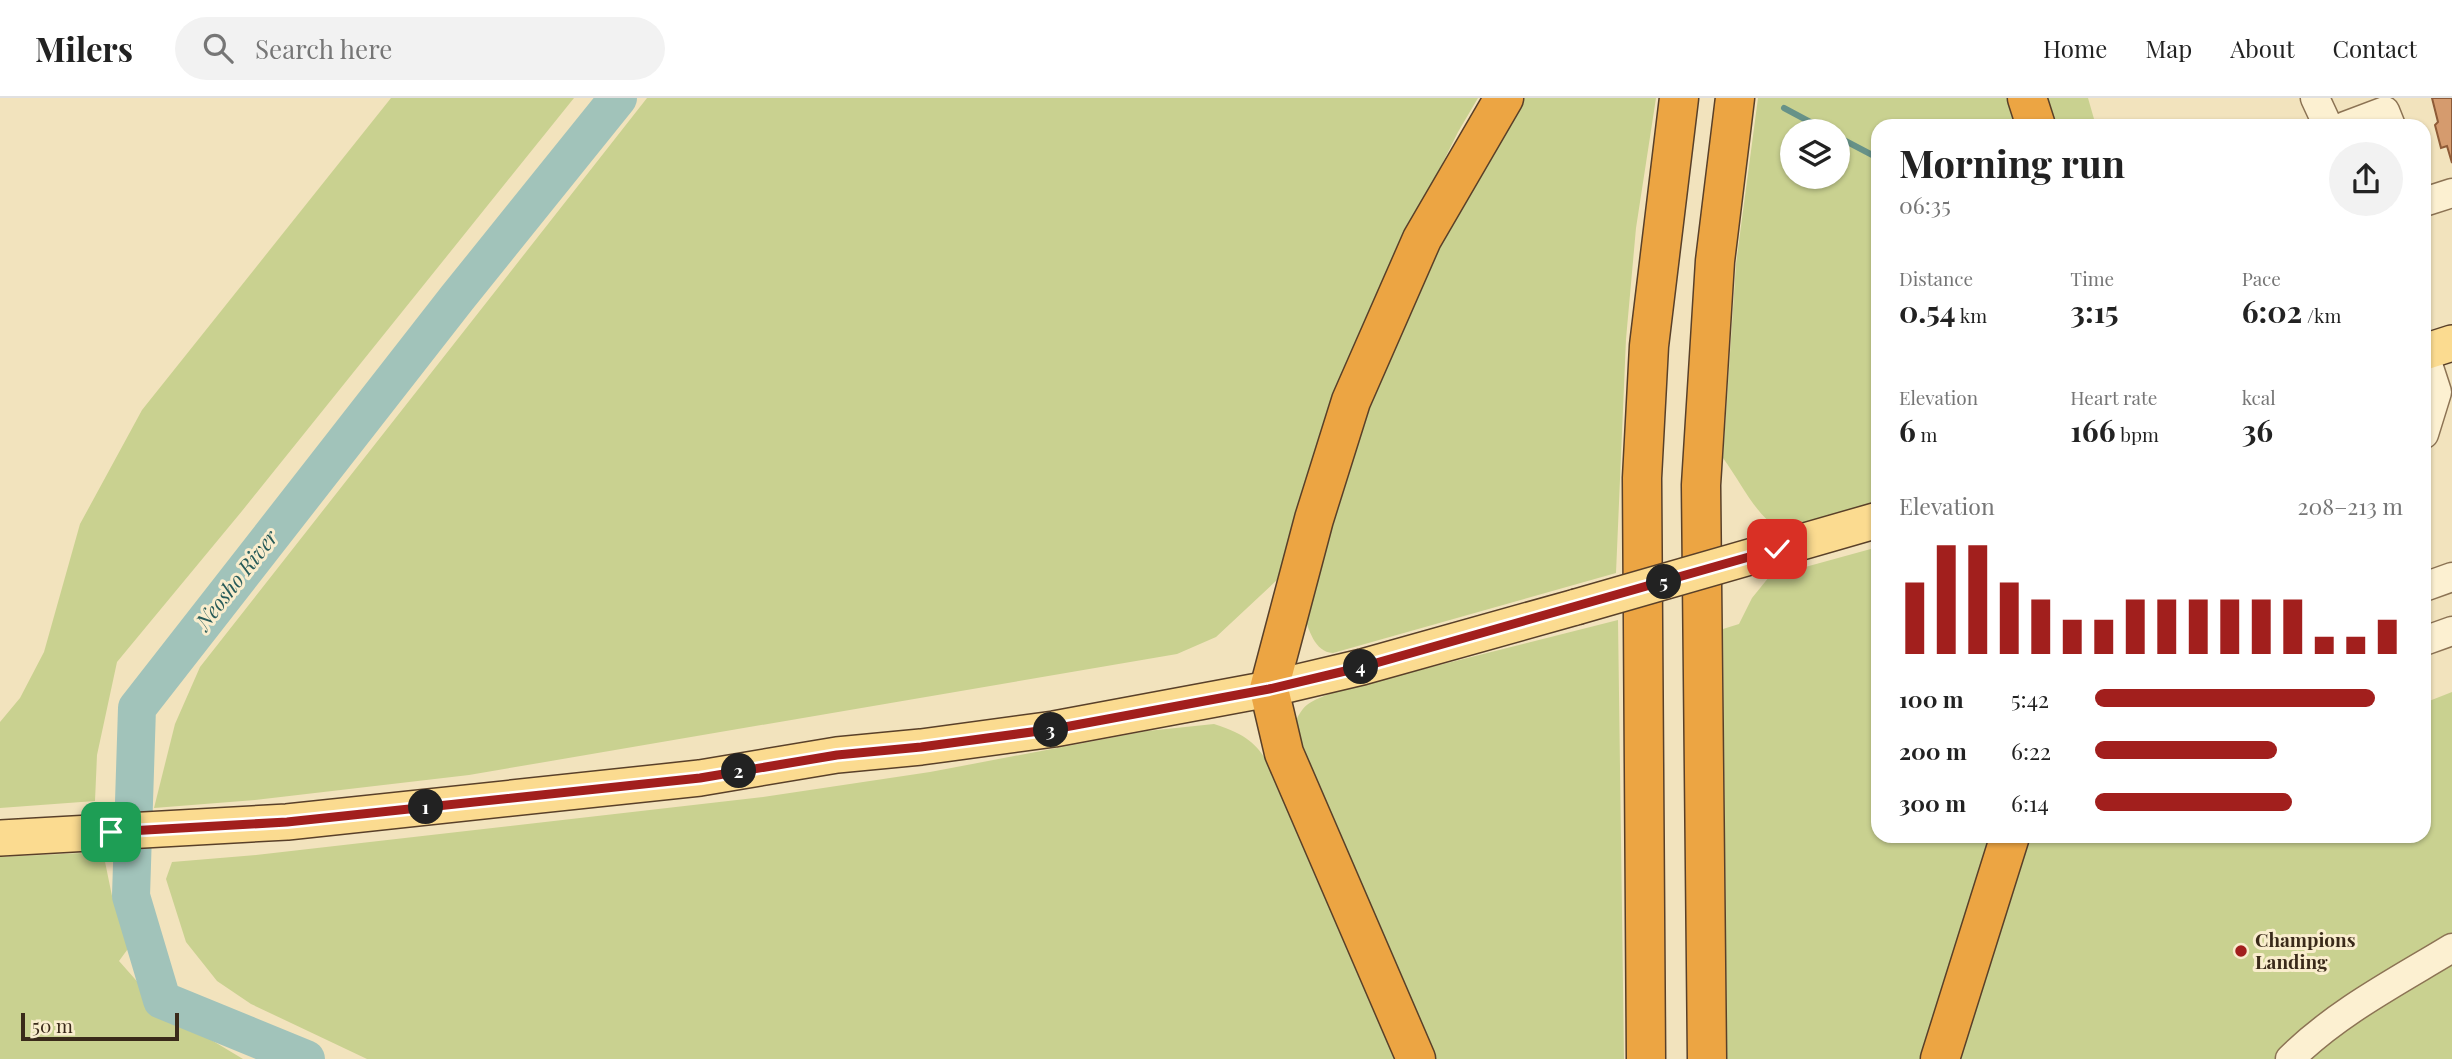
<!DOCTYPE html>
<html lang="en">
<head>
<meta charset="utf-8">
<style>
	body { margin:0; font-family:"Playfair Display",serif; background:#f2f2f2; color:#222; height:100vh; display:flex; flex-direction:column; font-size:26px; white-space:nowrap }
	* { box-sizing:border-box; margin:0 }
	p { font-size:23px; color:#767676 }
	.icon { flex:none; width:38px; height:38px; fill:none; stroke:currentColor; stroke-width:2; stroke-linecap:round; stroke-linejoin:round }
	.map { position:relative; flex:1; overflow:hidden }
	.drawer { position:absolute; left:1871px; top:21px; width:560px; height:724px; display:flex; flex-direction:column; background:#fff; border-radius:21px; box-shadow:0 2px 5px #0004 }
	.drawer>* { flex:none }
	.tools { position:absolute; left:1780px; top:21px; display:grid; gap:14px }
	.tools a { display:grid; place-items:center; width:70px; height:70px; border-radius:50%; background:#fff; box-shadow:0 2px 5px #0004; font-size:35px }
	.scale { position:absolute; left:21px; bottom:18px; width:158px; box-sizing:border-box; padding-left:7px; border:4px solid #3a2a1a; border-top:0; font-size:19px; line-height:24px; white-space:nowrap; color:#3a2a1a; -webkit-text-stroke:5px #f9edcd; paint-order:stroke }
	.pin { position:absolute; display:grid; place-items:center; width:60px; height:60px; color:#fff; margin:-30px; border-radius:14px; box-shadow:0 4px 10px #0006 }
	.km { position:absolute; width:35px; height:35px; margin:-18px; border-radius:50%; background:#222; color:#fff; font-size:19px; line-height:35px; text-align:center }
	.round { display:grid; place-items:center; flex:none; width:74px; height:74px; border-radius:37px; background:#f2f2f2 }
	.headline { display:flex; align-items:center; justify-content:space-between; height:119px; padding:0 28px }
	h1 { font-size:38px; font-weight:700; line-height:52px }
	.metrics { display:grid; grid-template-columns:repeat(3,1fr); gap:10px; height:119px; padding:7px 28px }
	.metrics div { display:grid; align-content:center }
	.metrics b { font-size:30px; font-weight:700 }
	.metrics small { font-size:19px; font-weight:400 }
	.metrics p { font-size:19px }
	.chart { height:196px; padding:14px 28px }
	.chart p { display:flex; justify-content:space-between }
	.chart svg { width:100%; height:126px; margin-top:7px; stroke:#a21f1d; stroke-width:6 }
	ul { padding:0 28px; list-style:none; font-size:23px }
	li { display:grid; grid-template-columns:112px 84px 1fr; align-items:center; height:52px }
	li i { height:18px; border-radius:9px; background:#a21f1d }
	header { display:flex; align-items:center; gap:42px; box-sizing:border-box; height:98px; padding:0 35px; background:#fff; border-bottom:2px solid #e0e0e0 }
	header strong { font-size:33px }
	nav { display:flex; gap:38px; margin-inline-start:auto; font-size:24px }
	.search { width:490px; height:63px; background:#f2f2f2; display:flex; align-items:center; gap:18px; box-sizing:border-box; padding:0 24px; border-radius:38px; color:#767676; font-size:26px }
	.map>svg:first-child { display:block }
	.green { fill:#c9d190; fill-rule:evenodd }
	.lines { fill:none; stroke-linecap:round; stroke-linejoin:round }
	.stream { stroke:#679288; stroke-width:6 }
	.river { stroke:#a1c3ba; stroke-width:38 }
	.building { fill:#d59b6e; stroke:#8e5b37; stroke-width:2 }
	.minor-casing { stroke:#8c7354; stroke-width:31 }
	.major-casing { stroke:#594029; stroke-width:38 }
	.highway-casing { stroke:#594029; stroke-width:41 }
	.minor { stroke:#fcf0d1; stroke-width:28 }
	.major { stroke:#fbdb90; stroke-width:35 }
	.highway { stroke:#eca543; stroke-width:38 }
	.major-bridge-casing { stroke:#594029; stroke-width:38; stroke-linecap:butt }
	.major-bridge { stroke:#fbdb90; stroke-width:35 }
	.route-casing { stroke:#fff; stroke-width:14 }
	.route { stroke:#a21f1d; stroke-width:9 }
	.poi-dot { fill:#a21f1d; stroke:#f9edcd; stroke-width:2.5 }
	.labels { text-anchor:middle; stroke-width:6; stroke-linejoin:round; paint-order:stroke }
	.poi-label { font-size:19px; font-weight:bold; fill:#3a2a1a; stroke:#f9edcd; text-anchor:start }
	.water-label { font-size:21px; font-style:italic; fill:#285b59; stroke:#f9edcd }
</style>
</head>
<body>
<header>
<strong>Milers</strong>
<div class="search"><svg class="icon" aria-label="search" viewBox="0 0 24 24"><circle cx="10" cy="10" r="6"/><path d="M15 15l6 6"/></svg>Search here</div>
<nav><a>Home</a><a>Map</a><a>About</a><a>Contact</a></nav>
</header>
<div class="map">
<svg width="2452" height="961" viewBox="0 0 2452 961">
	<rect width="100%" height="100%" fill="#f2e3bd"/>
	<g class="green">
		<polygon points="391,0 574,0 242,413 117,564 97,657 95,703 0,710 0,624 20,600 44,554 80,426 142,312"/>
		<polygon points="647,0 1478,0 1458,34 1365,221 1322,329 1277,482 1216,539 1177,556 469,677 255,702 154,710 175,626 200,569"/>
		<path d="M 1513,0 L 1656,0 L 1636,130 L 1626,241 L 1616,475 L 1333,555 C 1314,554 1309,531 1303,515 L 1360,308 Z"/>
		<path d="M 1758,0 L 2017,0 L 2026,28 L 1878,28 L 1878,404 L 1779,432 C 1753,413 1742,386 1723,360 L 1736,166 ZM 1792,33 L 1838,33 L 1838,79 L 1792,79 Z"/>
		<polygon points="2041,0 2088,0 2096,28 2050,28"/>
		<polygon points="1878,449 1878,738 2004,739 1933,961 1727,961 1723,531 1739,526 1752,500 1769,479"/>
		<path d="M 1618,522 L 1624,961 L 1424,961 L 1293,630 C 1303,603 1311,604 1336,593 Z"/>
		<polygon points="2452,594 2452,961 1959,961 2029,739 2065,739 2063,745 2080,738 2424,738 2424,605"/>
		<path d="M 1214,626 C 1256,640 1258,649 1280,684 L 1397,961 L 367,961 L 251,906 L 217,883 L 186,844 L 166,781 L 172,764 L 256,757 L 763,699 L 930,674 L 1147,633 Z"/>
		<polygon points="103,754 112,798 130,848 119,863 150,898 198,934 243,961 0,961 0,759"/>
	</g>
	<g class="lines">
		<g class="stream">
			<polyline points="1784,10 1827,33"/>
			<polyline points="1838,39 1878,60"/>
		</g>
		<polyline class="river" points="306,961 162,902 131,798 137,610 457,200 618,0"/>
	</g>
	<polygon class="building" points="2432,0 2452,0 2452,65 2447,48 2441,50 2435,27 2438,24"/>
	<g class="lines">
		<g class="minor-casing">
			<g id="minor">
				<polyline points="2315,0 2328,28"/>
				<polyline points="2345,28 2385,13 2391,28"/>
				<polyline points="2424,104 2452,95"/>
				<polyline points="2424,254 2437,294 2424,336"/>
				<polyline points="2424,489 2452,479"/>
				<polyline points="2424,543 2452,533"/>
				<path d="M 2290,961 C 2336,915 2396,884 2452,850"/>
			</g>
		</g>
		<g class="major-casing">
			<g id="major">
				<polyline points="2424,254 2452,245"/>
				<polyline points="0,740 287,724 700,680 837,657 921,649 1054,631 1269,591 1362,569 1576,509"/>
			</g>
		</g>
		<g class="highway-casing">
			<g id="highway">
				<polyline points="2027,0 2036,28"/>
				<polyline points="1416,961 1284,655 1269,591 1314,421 1351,303 1422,141 1504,0"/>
				<polyline points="1646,961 1642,380 1649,248 1679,0"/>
				<polyline points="1707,961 1701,387 1715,163 1735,0"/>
				<polyline points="1940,961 2010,738"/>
			</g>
		</g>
		<use href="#minor" class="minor"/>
		<use href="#major" class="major"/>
		<use href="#highway" class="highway"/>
		<g class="major-bridge-casing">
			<polyline id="major-bridge" points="1576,509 1878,422"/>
		</g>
		<use href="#major-bridge" class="major-bridge"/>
	</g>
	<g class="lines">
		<g class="route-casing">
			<polyline id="route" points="111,734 287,724 700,680 837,657 921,649 1054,631 1269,591 1362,569 1777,451"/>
		</g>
		<use href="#route" class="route"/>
	</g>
	<circle class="poi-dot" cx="2241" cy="853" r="7"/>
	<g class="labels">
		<g class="poi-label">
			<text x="2255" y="849">Champions<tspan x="2255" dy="22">Landing</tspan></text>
		</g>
		<g class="water-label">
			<text transform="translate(237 482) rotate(-52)" y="7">Neosho River</text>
		</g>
	</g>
</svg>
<div class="tools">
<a><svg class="icon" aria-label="layers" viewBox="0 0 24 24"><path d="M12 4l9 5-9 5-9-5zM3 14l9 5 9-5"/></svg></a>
</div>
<div class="scale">50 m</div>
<div class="pin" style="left:111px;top:734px;background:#1e9e55"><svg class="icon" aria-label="arrive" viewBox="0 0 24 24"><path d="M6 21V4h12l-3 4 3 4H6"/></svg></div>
<div class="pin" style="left:1777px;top:451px;background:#d93025"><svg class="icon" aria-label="check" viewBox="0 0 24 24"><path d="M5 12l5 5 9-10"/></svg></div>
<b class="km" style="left:426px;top:709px">1</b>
<b class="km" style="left:739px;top:673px">2</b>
<b class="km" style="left:1051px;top:632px">3</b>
<b class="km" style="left:1361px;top:569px">4</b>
<b class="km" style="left:1664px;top:484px">5</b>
<section class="drawer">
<div class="headline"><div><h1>Morning run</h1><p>06:35</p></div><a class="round"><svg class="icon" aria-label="share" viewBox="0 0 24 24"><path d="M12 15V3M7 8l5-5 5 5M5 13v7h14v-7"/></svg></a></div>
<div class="metrics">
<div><p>Distance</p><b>0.54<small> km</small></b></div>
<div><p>Time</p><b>3:15</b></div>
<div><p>Pace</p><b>6:02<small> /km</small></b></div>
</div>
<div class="metrics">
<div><p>Elevation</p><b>6<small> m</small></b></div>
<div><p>Heart rate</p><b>166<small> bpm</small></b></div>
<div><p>kcal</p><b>36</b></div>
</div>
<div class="chart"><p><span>Elevation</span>208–213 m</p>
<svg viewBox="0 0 160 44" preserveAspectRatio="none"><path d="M5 44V19M15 44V6M25 44V6M35 44V19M45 44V25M55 44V32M65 44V32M75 44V25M85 44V25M95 44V25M105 44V25M115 44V25M125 44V25M135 44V38M145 44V38M155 44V32"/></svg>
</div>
<ul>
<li><b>100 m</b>5:42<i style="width:91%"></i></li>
<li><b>200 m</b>6:22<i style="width:59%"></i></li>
<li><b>300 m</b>6:14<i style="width:64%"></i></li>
</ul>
</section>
</div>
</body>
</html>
